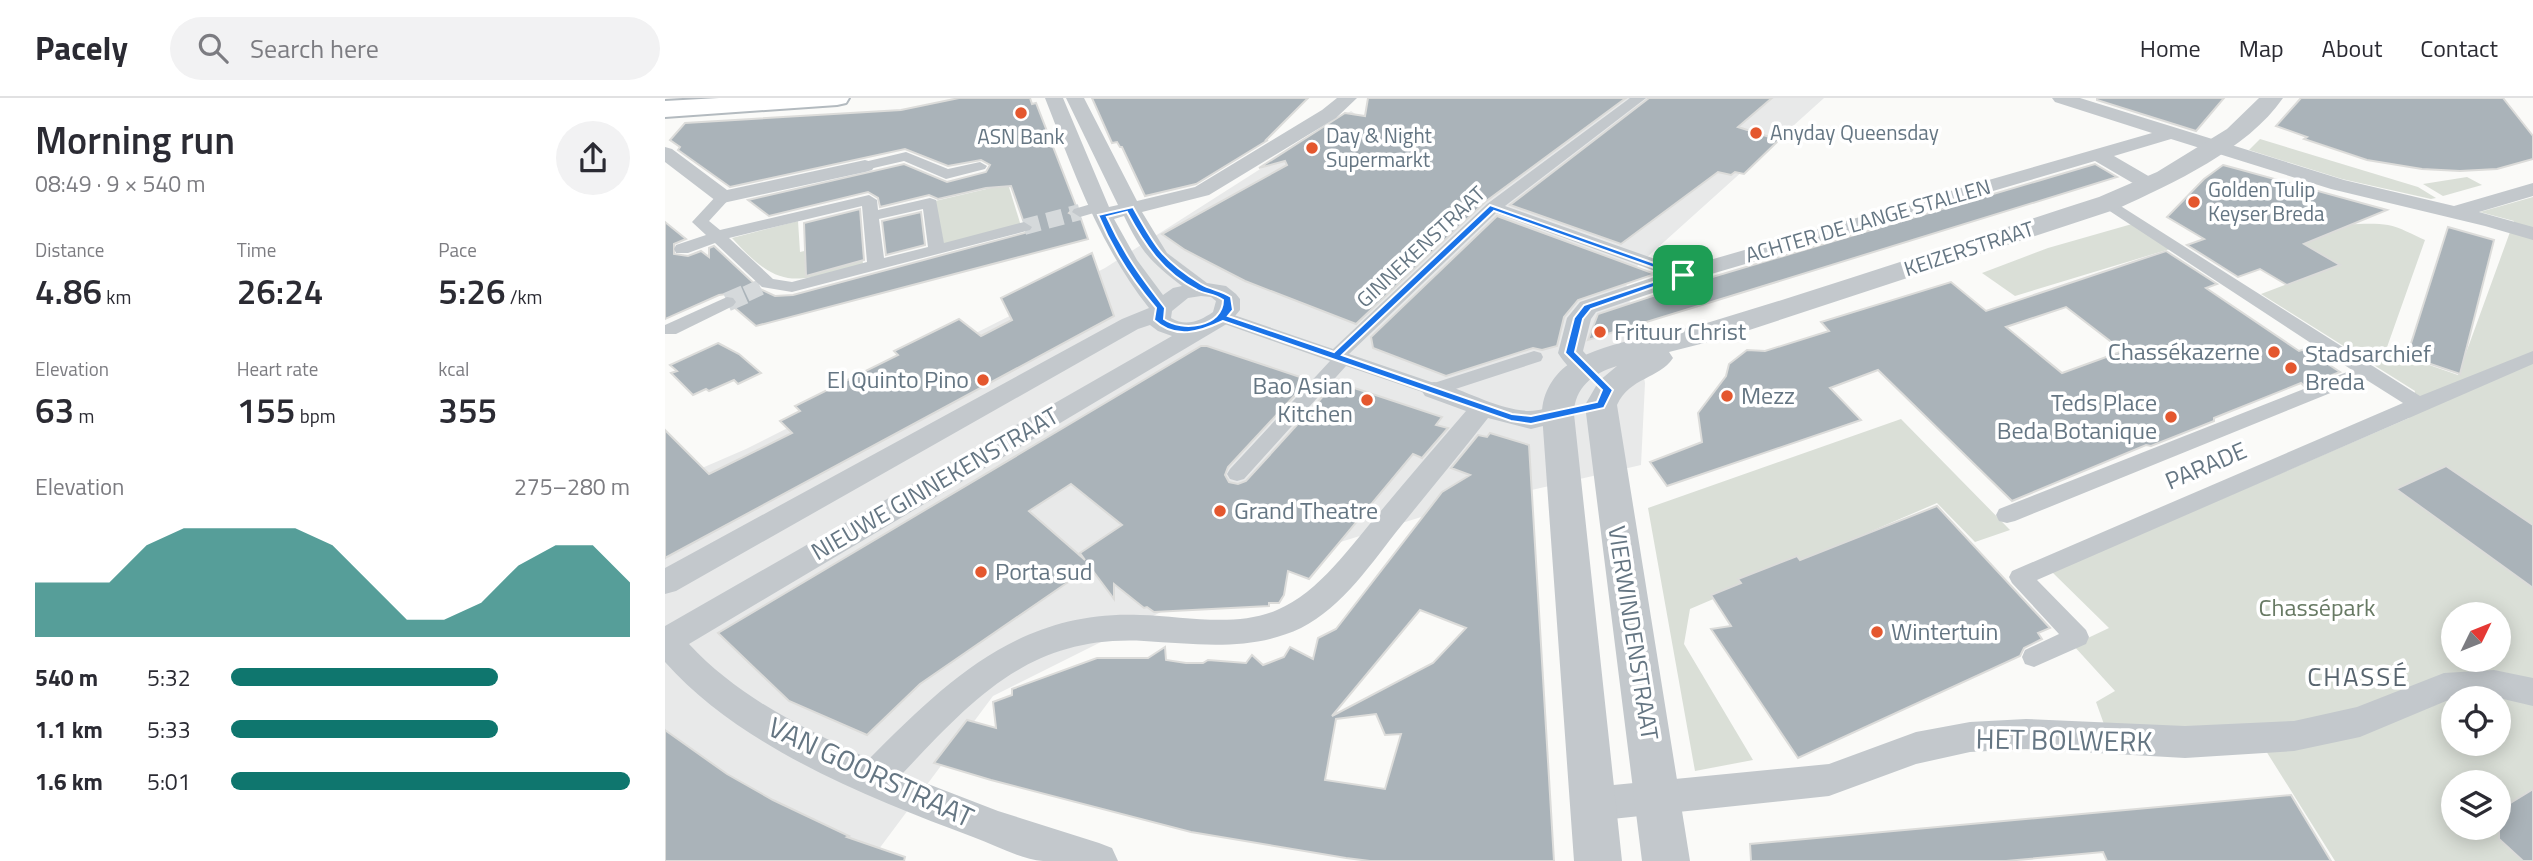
<!DOCTYPE html>
<html lang="en">
<head>
<meta charset="utf-8">
<style>
	body { margin:0; font-family:"Titillium Web",sans-serif; background:#f2f2f3; color:#2b2b33; height:100vh; display:flex; flex-direction:column; font-size:26px; white-space:nowrap }
	* { box-sizing:border-box; margin:0 }
	p { font-size:23px; color:#7c7c81 }
	.icon { flex:none; width:38px; height:38px; fill:none; stroke:currentColor; stroke-width:2; stroke-linecap:round; stroke-linejoin:round }
	.map { position:relative; flex:1; overflow:hidden }
	.drawer { display:flex; flex-direction:column; background:#fff; width:665px }
	.drawer>* { flex:none }
	.needle { width:46px; rotate:47deg }
	.tools { position:absolute; left:1776px; top:504px; display:grid; gap:14px }
	.tools a { display:grid; place-items:center; width:70px; height:70px; border-radius:50%; background:#fff; box-shadow:0 4px 18px #0003; font-size:35px }
	.pin { position:absolute; display:grid; place-items:center; width:60px; height:60px; color:#fff; margin:-30px; border-radius:14px; box-shadow:0 4px 10px #0006 }
	.round { display:grid; place-items:center; flex:none; width:74px; height:74px; border-radius:37px; background:#f2f2f3 }
	.head { display:flex; align-items:center; justify-content:space-between; height:119px; padding:0 35px }
	h1 { font-size:38px; font-weight:600; line-height:52px }
	.metrics { display:grid; grid-template-columns:repeat(3,1fr); gap:10px; height:119px; padding:7px 35px }
	.metrics div { display:grid; align-content:center }
	.metrics b { font-size:35px; font-weight:600 }
	.metrics small { font-size:19px; font-weight:400 }
	.metrics p { font-size:19px }
	.chart { height:196px; padding:14px 35px }
	.chart p { display:flex; justify-content:space-between }
	.chart svg { width:100%; height:126px; margin-top:7px; fill:#0f766e; opacity:.7 }
	ul { padding:0 35px; list-style:none; font-size:23px }
	li { display:grid; grid-template-columns:112px 84px 1fr; align-items:center; height:52px }
	li i { height:18px; border-radius:9px; background:#0f766e }
	header { display:flex; align-items:center; gap:42px; box-sizing:border-box; height:98px; padding:0 35px; background:#fff; border-bottom:2px solid #e1e1e2 }
	header strong { font-size:33px }
	nav { display:flex; gap:38px; margin-inline-start:auto; font-size:24px }
	.search { width:490px; height:63px; background:#f2f2f3; display:flex; align-items:center; gap:18px; box-sizing:border-box; padding:0 24px; border-radius:38px; color:#7c7c81; font-size:26px }
	main { display:flex; flex:1; min-height:0 }
	.map>svg:first-child { display:block }
	.built { fill:#e8e9e9 }
	.green { fill:#dadfd7; fill-rule:evenodd }
	.building { fill:#aab3b9; stroke:#dcdcda; stroke-width:2; fill-rule:evenodd }
	.lines { fill:none; stroke-linecap:round; stroke-linejoin:round }
	.pedestrian-tunnel-far1 { stroke:#d5d9db; stroke-width:16; stroke-dasharray:16 8; stroke-linecap:butt }
	.pedestrian-tunnel { stroke:#d5d9db; stroke-width:19; stroke-dasharray:19 10; stroke-linecap:butt }
	.secondary-casing { stroke:#b3babf; stroke-width:4 }
	.pedestrian { fill:#c3c8cc; fill-rule:evenodd }
	.minor { fill:#c3c8cc; fill-rule:evenodd }
	.tertiary { fill:#c3c8cc; fill-rule:evenodd }
	.secondary { fill:#fff; fill-rule:evenodd }
	.route { fill:#1a73e8; stroke:#fff; stroke-width:2; fill-rule:evenodd }
	.poi-dot { fill:#e4572e; stroke:#fff; stroke-width:2.5 }
	.labels { text-anchor:middle; stroke-width:7; stroke-linejoin:round; paint-order:stroke }
	.far-poi-label { font-size:21px; fill:#657683; stroke:#fff; text-anchor:start }
	.far-street-label { font-size:21px; fill:#657683; stroke:#fff }
	.poi-label { font-size:24px; fill:#657683; stroke:#fff; text-anchor:start }
	.street-label { font-size:24px; fill:#657683; stroke:#fff }
	.park-label { font-size:24px; fill:#687a64; stroke:#fff }
	.neighbourhood-label { font-size:26px; letter-spacing:2px; fill:#57646e; stroke:#fff }
	.near-street-label { font-size:28px; fill:#657683; stroke:#fff }
</style>
</head>
<body>
<header>
<strong>Pacely</strong>
<div class="search"><svg class="icon" aria-label="search" viewBox="0 0 24 24"><circle cx="10" cy="10" r="6"/><path d="M15 15l6 6"/></svg>Search here</div>
<nav><a>Home</a><a>Map</a><a>About</a><a>Contact</a></nav>
</header>
<main>
<section class="drawer">
<div class="head"><div><h1>Morning run</h1><p>08:49 · 9 × 540 m</p></div><a class="round"><svg class="icon" aria-label="share" viewBox="0 0 24 24"><path d="M12 15V3M7 8l5-5 5 5M5 13v7h14v-7"/></svg></a></div>
<div class="metrics">
<div><p>Distance</p><b>4.86<small> km</small></b></div>
<div><p>Time</p><b>26:24</b></div>
<div><p>Pace</p><b>5:26<small> /km</small></b></div>
</div>
<div class="metrics">
<div><p>Elevation</p><b>63<small> m</small></b></div>
<div><p>Heart rate</p><b>155<small> bpm</small></b></div>
<div><p>kcal</p><b>355</b></div>
</div>
<div class="chart"><p><span>Elevation</span>275–280 m</p>
<svg viewBox="0 0 160 44" preserveAspectRatio="none"><path d="M0 44V25L10 25L20 25L30 12L40 6L50 6L60 6L70 6L80 12L90 25L100 38L110 38L120 32L130 19L140 12L150 12L160 25V44z"/></svg>
</div>
<ul>
<li><b>540 m</b>5:32<i style="width:67%"></i></li>
<li><b>1.1 km</b>5:33<i style="width:67%"></i></li>
<li><b>1.6 km</b>5:01<i style="width:100%"></i></li>
</ul>
</section>
<div class="map">
<svg width="1868" height="763" viewBox="0 0 1868 763">
	<rect width="100%" height="100%" fill="#fafaf8"/>
	<polygon class="built" points="896,0 1159,0 960,179 980,285 976,367 779,412 572,476 328,598 205,763 0,763 0,386 81,351 440,170 686,13 774,74"/>
	<g class="green">
		<polygon points="1595,41 1753,89 1771,100 1766,101 1677,81 1584,52"/>
		<polygon points="1802,79 1817,87 1778,98 1758,86"/>
		<polygon points="343,86 356,128 279,147 270,103"/>
		<path d="M 1868,99 L 1868,763 L 1670,763 L 1586,629 L 1440,629 L 1431,604 L 1450,593 L 1408,547 L 1444,530 L 1387,474 L 1744,320 L 1750,293 L 1596,196 L 1667,169 L 1648,151 L 1628,139 C 1646,128 1702,123 1723,127 C 1735,129 1748,137 1760,142 L 1721,252 L 1793,277 L 1849,123 L 1815,114 ZM 1788,516 L 1834,516 L 1834,562 L 1788,562 ZM 1788,600 L 1834,600 L 1834,646 L 1788,646 ZM 1788,684 L 1834,684 L 1834,730 L 1788,730 Z"/>
		<path d="M 133,123 L 135,154 L 195,140 L 198,166 C 132,183 117,196 67,140 Z"/>
		<polygon points="1467,126 1505,151 1350,198 1317,175 1383,150"/>
		<polygon points="1236,321 1345,432 1310,444 1272,405 1025,511 1019,546 1088,662 1030,673 983,410"/>
	</g>
	<g class="building">
		<polygon points="294,0 365,0 367,6 371,5 411,108 404,115 416,121 423,141 91,228 70,210 74,204 70,198 62,196 54,197 0,221 0,124 21,141 9,146 9,156 23,158 36,153 44,159 44,150 49,148 95,191 110,198 128,197 367,133 370,128 358,122 346,88 321,90 273,101 264,97 215,109 213,100 203,94 104,118 83,102 239,66 282,84 321,74 325,67 316,62 283,68 240,51 65,89 13,52 15,49 5,42 20,25 236,12"/>
		<polygon points="427,0 643,0 600,43 603,42 531,86 480,98 457,49 455,49 452,44 447,45"/>
		<polygon points="703,0 961,0 820,104 691,226 580,183 520,152 497,136 622,67 620,63 594,70 680,15 700,18"/>
		<polygon points="984,0 1107,0 1073,29 1114,42 1079,76 1070,74 1066,77 1053,74 956,146 845,107"/>
		<polygon points="1432,0 1559,0 1531,33 1432,2"/>
		<polygon points="1636,0 1838,0 1868,38 1868,61 1832,71 1795,73 1757,71 1702,62 1639,41 1642,39 1611,28"/>
		<polygon points="1430,66 1452,79 923,242 933,216 1027,185"/>
		<polygon points="1558,67 1573,71 1722,112 1639,146 1675,167 1622,187 1595,171 1573,179 1522,147 1539,141 1502,119 1539,81"/>
		<polygon points="195,111 199,162 141,178 139,125"/>
		<polygon points="256,114 260,147 221,157 217,123"/>
		<polygon points="832,118 990,176 913,202 899,219 892,248 877,252 868,250 781,278 708,250 706,239"/>
		<polygon points="1783,129 1829,142 1795,276 1742,258"/>
		<path d="M 1501,153 L 1552,186 L 1541,190 L 1634,253 L 1640,251 L 1675,274 L 1639,288 L 1636,285 L 1549,320 L 1549,323 L 1486,348 L 1481,347 L 1347,403 L 1213,272 L 1165,290 L 1196,322 L 1002,388 L 985,364 L 1037,344 L 1033,315 L 1061,278 L 1064,266 L 1082,252 L 1100,253 L 1164,233 L 1156,224 L 1286,184 L 1321,213 ZM 1401,209 L 1458,253 L 1397,275 L 1341,229 Z"/>
		<polygon points="427,155 449,218 0,460 0,332 44,376 127,335 115,323 135,313 130,308 233,257 229,253 294,221 316,238 347,222 336,200"/>
		<polygon points="53,245 74,256 96,275 73,286 69,282 44,293 41,291 28,297 6,275 12,273 5,267"/>
		<path d="M 536,248 L 542,248 L 644,282 L 563,369 L 560,377 L 564,384 L 573,386 L 581,383 L 671,284 L 777,319 L 771,327 L 783,330 L 757,360 L 748,356 L 644,481 L 623,473 L 619,497 L 614,505 L 604,505 L 604,508 L 489,514 L 482,509 L 479,510 L 449,486 L 449,501 L 425,469 L 255,586 L 202,637 L 124,603 L 53,535 ZM 406,386 L 457,427 L 415,455 L 420,462 L 364,413 Z"/>
		<path d="M 825,335 L 864,347 L 889,763 L 705,763 L 681,760 L 526,734 L 326,682 L 269,665 L 302,622 L 331,630 L 328,604 L 347,597 L 347,591 L 432,560 L 483,560 L 500,549 L 501,562 L 521,565 L 538,565 L 543,562 L 581,565 L 587,557 L 598,567 L 619,559 L 625,549 L 648,561 L 653,540 L 671,531 L 777,394 L 805,377 L 786,370 L 813,337 L 822,339 ZM 755,512 L 801,530 L 768,565 L 667,618 ZM 711,616 L 720,637 L 736,636 L 720,691 L 660,682 L 671,621 Z"/>
		<polygon points="1781,368 1868,427 1868,490 1731,391"/>
		<polygon points="1272,408 1385,530 1373,535 1377,541 1359,550 1355,558 1133,660 1046,531 1066,528 1046,497 1076,485 1073,481 1132,458 1135,462"/>
		<polygon points="0,632 62,676 108,702 184,738 182,739 240,759 239,763 0,763"/>
		<polygon points="1868,691 1868,763 1858,763 1834,741 1834,712"/>
		<polygon points="1626,697 1666,763 1442,763 1438,754 1341,763 1086,763 1085,746"/>
	</g>
	<g class="lines">
		<g class="pedestrian-tunnel-far1">
			<polyline points="359,129 415,114"/>
			<polyline points="81,196 98,188"/>
		</g>
		<polyline class="pedestrian-tunnel" points="62,204 85,194"/>
		<g class="secondary-casing">
			<polygon id="secondary" points="54,0 184,0 181,5 172,7 0,19 0,3"/>
		</g>
		<g class="pedestrian">
			<polygon points="965,0 981,0 840,108 1024,173 1027,177 1024,181 1012,181 831,115 684,256 769,285 869,253 876,255 878,259 876,263 769,298 681,268 579,381 572,383 565,381 562,376 565,371 665,263 551,223 548,219 551,215 563,215 668,251 822,106"/>
			<polygon points="241,54 283,71 315,64 322,68 320,71 281,81 239,63 200,72 193,68 195,65"/>
			<path d="M 58,94 L 66,99 L 44,123 L 55,132 L 204,97 L 212,102 L 213,112 L 265,100 L 271,102 L 279,145 L 359,124 L 367,129 L 365,132 L 127,194 L 97,189 L 50,145 L 23,155 L 11,155 L 9,151 L 11,147 L 41,137 L 27,124 L 53,96 ZM 197,108 L 202,164 L 127,184 L 108,181 L 64,140 ZM 258,111 L 263,149 L 219,160 L 214,121 Z"/>
			<polygon points="1443,100 1755,298 1868,253 1868,266 1372,482 1421,532 1424,539 1421,546 1369,569 1360,566 1357,559 1360,552 1394,536 1347,485 1344,479 1347,473 1738,305 1700,281 1350,423 1342,425 1334,423 1331,417 1334,411 1687,272 1437,108 1435,105"/>
			<polygon points="433,104 439,106 441,109 439,112 415,119 407,114 409,111"/>
			<polygon points="62,199 68,200 71,204 68,208 11,236 0,236 0,227"/>
		</g>
		<g class="minor">
			<path d="M 380,0 L 398,0 L 444,109 L 453,107 L 401,0 L 419,0 L 472,103 L 530,89 L 657,12 L 672,0 L 692,0 L 671,20 L 544,97 L 477,114 L 502,155 L 542,185 L 561,188 L 571,196 L 575,201 L 575,212 L 565,224 L 24,546 C 73,599 139,631 204,661 C 283,582 355,512 475,517 C 519,518 570,530 612,512 C 655,494 685,448 715,414 C 743,380 772,347 801,313 L 760,298 L 756,292 L 760,286 L 769,284 L 778,286 C 805,295 836,312 864,313 C 878,313 888,306 902,310 L 906,316 L 902,322 L 866,331 L 823,320 C 794,357 765,392 736,428 C 707,464 678,509 636,530 C 585,554 532,546 479,543 C 365,537 309,600 237,676 L 333,713 L 434,745 L 447,750 L 453,763 C 428,763 403,763 378,763 C 355,761 330,747 308,739 C 204,700 75,649 0,564 L 0,528 L 507,238 L 493,233 L 485,227 L 473,231 L 11,493 L 0,496 L 0,470 L 457,221 L 484,210 C 434,147 409,74 380,0 ZM 459,118 C 476,154 486,164 517,188 L 508,190 L 498,197 L 472,162 L 449,121 ZM 536,198 L 546,199 L 551,203 L 548,214 C 535,223 521,229 506,220 L 507,213 L 523,200 Z"/>
			<path d="M 1387,0 L 1415,0 L 1679,82 L 1789,108 L 1868,85 L 1868,98 L 1814,114 L 1868,129 L 1868,142 L 1820,128 L 1666,91 L 1506,41 L 1449,58 L 1492,83 L 1495,87 L 1492,91 L 1478,91 L 1430,63 L 1026,182 L 931,214 L 926,221 L 918,253 L 933,270 L 929,276 C 912,280 902,269 893,255 L 902,220 L 915,204 L 1010,172 L 1487,35 L 1390,4 Z"/>
			<polygon points="0,49 7,51 62,92 200,62 207,64 210,68 207,72 200,74 58,105 51,103 0,64"/>
			<polygon points="1829,572 1868,580 1868,608 1834,600 1788,600 1788,603 1781,603 1695,639 1629,653 1520,660 1361,651 1305,654 1251,666 1164,698 928,723 915,718 910,706 915,694 928,689 1164,666 1251,634 1305,624 1361,621 1520,628 1629,623 1692,609 1779,575"/>
		</g>
		<path class="tertiary" d="M 1594,0 L 1618,0 C 1582,52 1508,85 1452,111 L 1063,239 L 1004,254 L 1008,260 C 994,281 965,279 952,307 L 1025,763 L 977,763 L 920,307 L 934,283 L 952,268 C 928,275 909,290 909,316 L 957,763 L 909,763 L 877,316 C 877,295 889,275 907,264 C 945,241 1002,237 1045,224 C 1175,185 1304,141 1434,99 L 1492,74 L 1562,31 Z"/>
		<use href="#secondary" class="secondary"/>
	</g>
	<path class="route" d="M 825,107 L 1023,177 L 926,211 L 918,221 L 910,254 L 948,292 L 939,310 L 866,326 L 846,323 L 558,223 C 535,234 510,242 489,222 L 491,210 C 466,181 448,153 433,117 L 468,109 C 490,148 496,161 536,186 C 546,192 556,192 566,199 L 568,212 L 563,218 L 669,254 ZM 829,113 L 1009,177 L 919,207 L 909,220 L 900,255 L 937,292 L 932,304 L 866,318 L 847,316 L 677,257 ZM 462,114 C 479,146 498,175 532,192 C 541,197 549,195 558,202 C 558,229 517,234 499,221 L 500,210 C 476,179 459,156 442,119 Z"/>
	<g class="poi-dot">
		<circle cx="356" cy="15" r="7"/>
		<circle cx="1091" cy="35" r="7"/>
		<circle cx="647" cy="50" r="7"/>
		<circle cx="1529" cy="104" r="7"/>
		<circle cx="935" cy="234" r="7"/>
		<circle cx="1609" cy="254" r="7"/>
		<circle cx="1626" cy="270" r="7"/>
		<circle cx="318" cy="282" r="7"/>
		<circle cx="1062" cy="298" r="7"/>
		<circle cx="702" cy="302" r="7"/>
		<circle cx="1506" cy="319" r="7"/>
		<circle cx="555" cy="413" r="7"/>
		<circle cx="316" cy="474" r="7"/>
		<circle cx="1212" cy="534" r="7"/>
	</g>
	<g class="labels">
		<g class="far-poi-label">
			<text x="1105" y="42">Anyday Queensday</text>
			<text x="661" y="45">Day &amp; Night<tspan x="661" dy="24">Supermarkt</tspan></text>
			<text x="356" y="46" text-anchor="middle">ASN Bank</text>
			<text x="1543" y="99">Golden Tulip<tspan x="1543" dy="24">Keyser Breda</tspan></text>
		</g>
		<g class="far-street-label">
			<text transform="translate(1203 123) rotate(-16)" y="7">ACHTER DE LANGE STALLEN</text>
			<text transform="translate(756 149) rotate(-43)" y="7">GINNEKENSTRAAT</text>
			<text transform="translate(1304 151) rotate(-18)" y="7">KEIZERSTRAAT</text>
		</g>
		<g class="poi-label">
			<text x="949" y="242">Frituur Christ</text>
			<text x="1595" y="262" text-anchor="end">Chassékazerne</text>
			<text x="1640" y="264">Stadsarchief<tspan x="1640" dy="28">Breda</tspan></text>
			<text x="304" y="290" text-anchor="end">El Quinto Pino</text>
			<text x="688" y="296" text-anchor="end">Bao Asian<tspan x="688" dy="28">Kitchen</tspan></text>
			<text x="1076" y="306">Mezz</text>
			<text x="1492" y="313" text-anchor="end">Teds Place<tspan x="1492" dy="28">Beda Botanique</tspan></text>
			<text x="569" y="421">Grand Theatre</text>
			<text x="330" y="482">Porta sud</text>
			<text x="1226" y="542">Wintertuin</text>
		</g>
		<g class="street-label">
			<text transform="translate(1541 368) rotate(-23)" y="8">PARADE</text>
			<text transform="translate(270 386) rotate(-30)" y="8">NIEUWE GINNEKENSTRAAT</text>
			<text transform="translate(968 535) rotate(81)" y="8">VIERWINDENSTRAAT</text>
		</g>
		<g class="park-label">
			<text x="1652" y="518">Chassépark</text>
		</g>
		<g class="neighbourhood-label">
			<text x="1693" y="588">CHASSÉ</text>
		</g>
		<g class="near-street-label">
			<text transform="translate(1399 642) rotate(1)" y="10">HET BOLWERK</text>
			<text transform="translate(206 674) rotate(25)" y="10">VAN GOORSTRAAT</text>
		</g>
	</g>
</svg>
<div class="tools">
<a><svg class="needle" viewBox="-14 -14 28 28"><path d="M0-13l5 13h-10z" fill="#e53935"/><path d="M0 13l5-13h-10z" fill="#7c7c81"/></svg></a>
<a><svg class="icon" aria-label="locate" viewBox="0 0 24 24"><circle cx="12" cy="12" r="6"/><path d="M12 2v4M12 18v4M2 12h4M18 12h4"/></svg></a>
<a><svg class="icon" aria-label="layers" viewBox="0 0 24 24"><path d="M12 4l9 5-9 5-9-5zM3 14l9 5 9-5"/></svg></a>
</div>
<div class="pin" style="left:1018px;top:177px;background:#1e9e55"><svg class="icon" aria-label="arrive" viewBox="0 0 24 24"><path d="M6 21V4h12l-3 4 3 4H6"/></svg></div>
</div>
</main>
</body>
</html>
